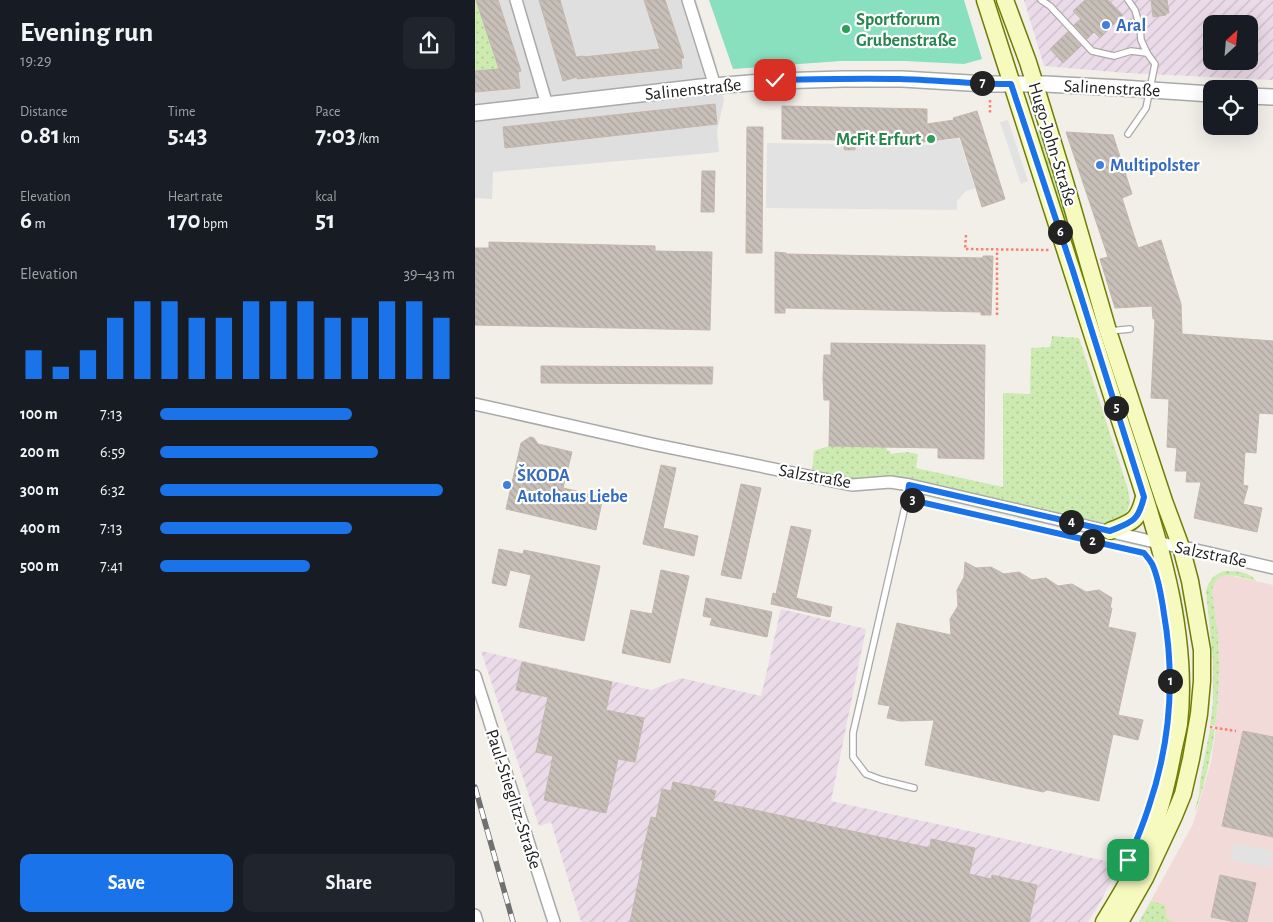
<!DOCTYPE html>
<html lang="en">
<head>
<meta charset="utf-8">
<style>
	body { margin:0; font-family:"Alegreya Sans",sans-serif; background:#20242c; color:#f1f3f6; height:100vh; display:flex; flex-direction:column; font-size:19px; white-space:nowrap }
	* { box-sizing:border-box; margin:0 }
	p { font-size:16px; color:#9ea1a6 }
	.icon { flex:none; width:28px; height:28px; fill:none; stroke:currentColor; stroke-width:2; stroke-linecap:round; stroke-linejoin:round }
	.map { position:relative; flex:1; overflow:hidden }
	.details { display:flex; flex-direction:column; background:#171b24; width:475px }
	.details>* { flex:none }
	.needle { width:32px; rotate:26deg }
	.buttons { position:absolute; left:728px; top:15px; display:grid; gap:10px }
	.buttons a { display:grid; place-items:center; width:55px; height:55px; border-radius:10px; background:#171b24; box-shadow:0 5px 20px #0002; font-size:25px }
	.pin { position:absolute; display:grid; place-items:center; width:42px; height:42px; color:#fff; margin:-21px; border-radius:10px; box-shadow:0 2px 8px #0006 }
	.km { position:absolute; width:25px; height:25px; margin:-12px; border-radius:50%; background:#222; color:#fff; font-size:14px; line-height:25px; text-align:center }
	.round { display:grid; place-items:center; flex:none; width:52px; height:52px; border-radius:10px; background:#20242c }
	.headline { display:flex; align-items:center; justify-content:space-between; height:85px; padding:0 20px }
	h1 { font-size:28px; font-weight:700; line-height:38px }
	.metrics { display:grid; grid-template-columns:repeat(3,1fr); gap:8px; height:85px; padding:5px 20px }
	.metrics div { display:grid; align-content:center }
	.metrics b { font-size:25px; font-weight:700 }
	.metrics small { font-size:14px; font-weight:400 }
	.metrics p { font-size:14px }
	.chart { height:140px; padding:10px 20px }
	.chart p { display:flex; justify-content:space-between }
	.chart svg { width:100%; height:90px; margin-top:5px; stroke:#1a73e8; stroke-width:6 }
	.button { display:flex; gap:10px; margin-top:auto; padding:10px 20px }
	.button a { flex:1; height:58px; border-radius:10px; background:#1a73e8; color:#fff; font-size:20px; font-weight:700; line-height:58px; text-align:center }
	.button a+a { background:#20242c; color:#f1f3f6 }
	ul { padding:0 20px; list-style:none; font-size:16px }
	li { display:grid; grid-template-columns:80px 60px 1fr; align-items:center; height:38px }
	li i { height:12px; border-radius:6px; background:#1a73e8 }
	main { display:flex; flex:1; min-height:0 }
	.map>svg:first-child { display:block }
	.residential { fill:#e0dfdf }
	.commercial { fill:#f2dad9 }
	.industrial { fill:url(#industrial-furrows); fill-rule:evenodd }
	.grass { fill:url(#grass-dots) }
	.pitch { fill:#88e0be }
	.parking { fill:#e2e2e2 }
	.building { fill:url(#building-back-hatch); stroke:#c4b6ab }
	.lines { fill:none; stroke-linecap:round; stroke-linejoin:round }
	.service-casing { stroke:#a9a9a9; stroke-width:8 }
	.minor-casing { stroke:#a9a9a9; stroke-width:14 }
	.tertiary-casing { stroke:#a9a9a9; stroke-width:18 }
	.secondary-casing { stroke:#707d05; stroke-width:19 }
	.path { stroke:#fa8072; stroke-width:2.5; stroke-dasharray:2.5 2.5; stroke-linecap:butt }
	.service { stroke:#fff; stroke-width:5.5 }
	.minor { stroke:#fff; stroke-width:11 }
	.tertiary { stroke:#fff; stroke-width:15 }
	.secondary { stroke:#f7fabf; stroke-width:16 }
	.rail-casing { stroke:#707070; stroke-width:5.5 }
	.rail { stroke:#fff; stroke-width:4; stroke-dasharray:11; stroke-linecap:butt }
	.route-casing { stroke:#fff; stroke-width:10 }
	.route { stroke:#1a73e8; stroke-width:6 }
	.shop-dot { fill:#3f7fe0; stroke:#fff; stroke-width:2 }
	.leisure-dot { fill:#2e9e5b; stroke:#fff; stroke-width:2 }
	.labels { text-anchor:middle; stroke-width:4.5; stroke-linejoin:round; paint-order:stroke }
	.leisure-label { font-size:18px; font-weight:bold; fill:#27864d; stroke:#fff; text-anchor:start }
	.shop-label { font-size:18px; font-weight:bold; fill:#366cbe; stroke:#fff; text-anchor:start }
	.street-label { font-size:18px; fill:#222; stroke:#fff }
</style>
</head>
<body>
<main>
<section class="details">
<div class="headline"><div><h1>Evening run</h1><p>19:29</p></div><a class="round"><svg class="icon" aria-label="share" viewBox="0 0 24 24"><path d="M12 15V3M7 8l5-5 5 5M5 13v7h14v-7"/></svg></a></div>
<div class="metrics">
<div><p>Distance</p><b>0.81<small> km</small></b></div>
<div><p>Time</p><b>5:43</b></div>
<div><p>Pace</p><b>7:03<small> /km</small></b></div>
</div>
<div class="metrics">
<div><p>Elevation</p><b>6<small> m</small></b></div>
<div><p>Heart rate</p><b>170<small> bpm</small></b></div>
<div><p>kcal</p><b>51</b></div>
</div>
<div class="chart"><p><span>Elevation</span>39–43 m</p>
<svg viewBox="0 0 160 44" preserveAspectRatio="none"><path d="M5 44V30M15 44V38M25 44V30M35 44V14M45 44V6M55 44V6M65 44V14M75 44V14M85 44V6M95 44V6M105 44V6M115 44V14M125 44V14M135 44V6M145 44V6M155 44V14"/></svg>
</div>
<ul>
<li><b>100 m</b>7:13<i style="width:65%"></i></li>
<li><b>200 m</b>6:59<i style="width:74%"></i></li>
<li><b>300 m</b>6:32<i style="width:96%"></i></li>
<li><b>400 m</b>7:13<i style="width:65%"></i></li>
<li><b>500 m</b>7:41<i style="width:51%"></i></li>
</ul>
<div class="button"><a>Save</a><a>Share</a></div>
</section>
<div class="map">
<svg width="798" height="922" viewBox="0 0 798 922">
	<defs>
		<pattern id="industrial-furrows" width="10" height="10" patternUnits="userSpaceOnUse" patternTransform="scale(1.25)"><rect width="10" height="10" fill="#ebdbe8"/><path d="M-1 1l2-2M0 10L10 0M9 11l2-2" fill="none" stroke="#c9bcc7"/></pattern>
		<pattern id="grass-dots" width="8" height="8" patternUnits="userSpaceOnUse" patternTransform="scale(1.25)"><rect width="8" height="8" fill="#cdebb0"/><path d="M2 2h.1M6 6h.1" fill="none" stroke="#b0c997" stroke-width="1.8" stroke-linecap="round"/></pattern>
		<pattern id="building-back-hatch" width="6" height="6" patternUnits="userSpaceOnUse" patternTransform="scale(1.25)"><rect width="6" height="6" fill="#c7bfb8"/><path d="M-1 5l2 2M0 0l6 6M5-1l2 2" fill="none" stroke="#aba49e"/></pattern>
	</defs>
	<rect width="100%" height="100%" fill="#f2efe9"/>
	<polygon class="residential" points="0,0 221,0 240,60 249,100 242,131 244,152 214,155 18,172 17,199 0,198"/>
	<polygon class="commercial" points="753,575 798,585 798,922 664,922 718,824 736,762 741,729 740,726 743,703 744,673 743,638 737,592 738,585 742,579 747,576"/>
	<g class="industrial">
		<path d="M 549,0 L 798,0 L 798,80 L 651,73 L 569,66 ZM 736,24 L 774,24 L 774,61 L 736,61 Z"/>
		<polygon points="306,609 391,629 356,801 645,864 623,906 613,922 106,922 76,822 64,826 6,651 176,690 206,678 286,696"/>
	</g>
	<g class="grass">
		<polygon points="0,0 1,0 24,69 0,71"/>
		<polygon points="564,132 648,394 647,396 645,395 561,133"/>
		<polygon points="577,336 604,338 653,489 655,503 651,514 653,517 636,525 407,476 392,479 372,479 337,473 339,451 354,446 412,447 412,451 415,451 416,454 432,452 443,454 441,468 528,487 528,393 555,394 556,348 575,347"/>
		<path d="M 749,571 C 760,571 774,571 781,581 C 764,577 740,566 737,592 C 739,608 742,624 743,639 C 745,668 744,697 740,726 L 735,725 L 738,703 L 738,661 L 731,591 C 734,580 738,575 749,571 Z"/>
		<polygon points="702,588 705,588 710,617 716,690 715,727 705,775 696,807 643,909 701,774"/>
		<path d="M 735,729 L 740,729 C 736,757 730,783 721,810 L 720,809 L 724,795 L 725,781 Z"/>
		<polygon points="676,901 690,905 691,918 700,922 664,922"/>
	</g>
	<polygon class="pitch" points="234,0 489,0 507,59 489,64 430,61 366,61 258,69"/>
	<g class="parking">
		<polygon points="533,120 553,181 546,184 525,122"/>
		<polygon points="484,138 500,188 491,191 482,201 482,210 291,208 292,143 368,144 368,151 380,151 381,144 453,145 453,142"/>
		<polygon points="759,843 798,851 795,868 755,860"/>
	</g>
	<g class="building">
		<polygon points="1,0 23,0 46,71 43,72 45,88 0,92 0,71 24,69"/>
		<polygon points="64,0 85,0 101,57 108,56 108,57 185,49 169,0 190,0 209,58 206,58 207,68 102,79 102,77 88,81"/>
		<polygon points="610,0 633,0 648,15 625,38 619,32 612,39 599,25 606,19 598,11"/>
		<polygon points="676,0 692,0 694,13 691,13 691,15 678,17"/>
		<polygon points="593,32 606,46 588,63 575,49"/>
		<polygon points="240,104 242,124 30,148 28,127"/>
		<polygon points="307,106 452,109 452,124 479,120 478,118 502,111 530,199 507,207 485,137 448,142 380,141 380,150 369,150 369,140 307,139"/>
		<polygon points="272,127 288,127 287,253 271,253"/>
		<polygon points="591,132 638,135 657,194 647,198 663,248 686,240 706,304 707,334 798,341 798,414 784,413 781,453 770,452 768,485 773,486 768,504 787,508 782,532 719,518 726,482 711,482 712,471 700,471 702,448 692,447 694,399 676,398 680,319 678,319 677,306 640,308 625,259 633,257"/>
		<polygon points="227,171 240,171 239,212 226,212"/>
		<polygon points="14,242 180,246 180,251 237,252 235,330 0,325 0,248 14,248"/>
		<polygon points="300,252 311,253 311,254 508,258 508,256 518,256 516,315 506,315 506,312 310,308 310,313 300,313"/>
		<polygon points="356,343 510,345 509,459 463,458 463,448 354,446 355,400 349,400 348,378 349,355 356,355"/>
		<polygon points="66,366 238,367 237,384 66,383"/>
		<polygon points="55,437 59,438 63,444 97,452 88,488 128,497 121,530 31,509 46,443"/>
		<polygon points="186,465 201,468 188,528 223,536 219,556 168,544"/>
		<polygon points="266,484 286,488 266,579 246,575"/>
		<polygon points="316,526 336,530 321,598 357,607 355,617 296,604 298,593 301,594"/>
		<polygon points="24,549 48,554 49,550 125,566 109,641 44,627 56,575 35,570 31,586 17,583"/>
		<polygon points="490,562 501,568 516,567 529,574 544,572 557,580 571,578 583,586 597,584 611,592 624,590 637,598 635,608 637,608 633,627 661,633 643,715 668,720 663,740 638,734 624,801 572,790 568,792 450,765 459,720 425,721 412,718 415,706 403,704 422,623 476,635 475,619 483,606 482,590 489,577"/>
		<polygon points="186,570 214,576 195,663 147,653 156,610 177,614"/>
		<polygon points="231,598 297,612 292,637 235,625 237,618 228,616"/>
		<polygon points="47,662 137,682 131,710 169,718 160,762 143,759 131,813 69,800 78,756 61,752 73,697 41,690"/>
		<polygon points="768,731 798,737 798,837 747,826"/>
		<polygon points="198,782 241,791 238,801 455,848 456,839 500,848 494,874 516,879 517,875 562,885 554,922 155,922 168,860 166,859 176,817 181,818 187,789 196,791"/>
		<polygon points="745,875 781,883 772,922 760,922 736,917"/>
	</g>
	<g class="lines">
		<g class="service-casing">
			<g id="service">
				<polyline points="566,0 575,6 617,51 639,56 656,51 672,53 680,64 671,108 653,134"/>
				<polyline points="653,0 660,10 665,27 666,40 672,53"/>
				<polyline points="635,331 655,329"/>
				<polyline points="435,485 378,733 378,757 391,774 407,780 439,788"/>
			</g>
		</g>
		<g class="minor-casing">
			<g id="minor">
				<polyline points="41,0 72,105"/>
				<polyline points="213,0 240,86"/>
				<polyline points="0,404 177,444 377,485 415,482 435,485 684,543 717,549 798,568"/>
				<polyline points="0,676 79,922"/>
				<polyline points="0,915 2,922"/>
			</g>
		</g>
		<g class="tertiary-casing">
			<g id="tertiary">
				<polyline points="774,96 798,97"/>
				<polyline points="0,113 226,87 300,81 368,79 427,79 511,84 570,84 647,88 736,94"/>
			</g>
		</g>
		<g class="secondary-casing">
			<g id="secondary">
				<path d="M 510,0 C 552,134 597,268 639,402 C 671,503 716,616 704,724 C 702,735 699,746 697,757 C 690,795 679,833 661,867 C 651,886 640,904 629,922"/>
				<polyline points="530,0 553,62 590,182 633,331 689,501 706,547 715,581 727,650 727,681 724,714 716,759 708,794 699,816 670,878 645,922"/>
				<path d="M 635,531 C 657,522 663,522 669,497"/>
			</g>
		</g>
		<g class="path">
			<polyline points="515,100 515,113"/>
			<polyline points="491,235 490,249 575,250"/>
			<polyline points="522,315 522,250"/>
			<polyline points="439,501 628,544"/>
			<polyline points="636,546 669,553 671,556"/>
			<polyline points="735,727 761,731"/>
		</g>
		<use href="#service" class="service"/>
		<use href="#minor" class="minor"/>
		<use href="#tertiary" class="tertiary"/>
		<use href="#secondary" class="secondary"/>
		<g class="rail-casing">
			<polyline id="rail" points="0,787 38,922"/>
		</g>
		<use href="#rail" class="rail"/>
	</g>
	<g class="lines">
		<g class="route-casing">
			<path id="route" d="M 300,80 C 342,79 384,78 425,79 C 462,80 499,84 536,84 L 598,271 L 669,497 C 663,522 657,522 635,531 L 434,485 L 432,499 L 669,553 C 672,557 676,561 678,566 C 683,578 687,600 689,614 C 700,678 695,744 674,806 C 668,825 661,842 653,860"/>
		</g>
		<use href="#route" class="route"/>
	</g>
	<g class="shop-dot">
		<circle cx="631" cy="25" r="5"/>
		<circle cx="625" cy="165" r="5"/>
		<circle cx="32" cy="485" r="5"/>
	</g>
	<g class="leisure-dot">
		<circle cx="371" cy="29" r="5"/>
		<circle cx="456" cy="139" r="5"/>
	</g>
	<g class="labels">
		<g class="leisure-label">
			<text x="381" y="25">Sportforum<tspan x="381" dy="21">Grubenstraße</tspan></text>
			<text x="446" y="145" text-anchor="end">McFit Erfurt</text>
		</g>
		<g class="shop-label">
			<text x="641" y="31">Aral</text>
			<text x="635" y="171">Multipolster</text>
			<text x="42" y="481">ŠKODA<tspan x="42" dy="21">Autohaus Liebe</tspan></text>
		</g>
		<g class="street-label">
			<text transform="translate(637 88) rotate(3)" y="6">Salinenstraße</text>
			<text transform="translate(218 89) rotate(-6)" y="6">Salinenstraße</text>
			<text transform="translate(578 144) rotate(73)" y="6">Hugo-John-Straße</text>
			<text transform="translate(340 476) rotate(10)" y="6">Salzstraße</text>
			<text transform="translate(736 554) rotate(12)" y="6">Salzstraße</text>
			<text transform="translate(39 799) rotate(72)" y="6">Paul-Stieglitz-Straße</text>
		</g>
	</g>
</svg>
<div class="buttons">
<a><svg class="needle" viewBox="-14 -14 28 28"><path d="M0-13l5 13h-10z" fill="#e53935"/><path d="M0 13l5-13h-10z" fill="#9ea1a6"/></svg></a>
<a><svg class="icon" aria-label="locate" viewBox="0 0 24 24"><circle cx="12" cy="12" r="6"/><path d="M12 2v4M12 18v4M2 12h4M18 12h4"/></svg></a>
</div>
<div class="pin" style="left:653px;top:860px;background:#1e9e55"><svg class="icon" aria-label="arrive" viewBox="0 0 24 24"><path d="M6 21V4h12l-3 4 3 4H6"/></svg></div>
<div class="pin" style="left:300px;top:80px;background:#d93025"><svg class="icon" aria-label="check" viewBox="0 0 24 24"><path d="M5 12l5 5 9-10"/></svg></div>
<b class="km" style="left:695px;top:681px">1</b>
<b class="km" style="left:617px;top:541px">2</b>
<b class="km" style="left:437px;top:500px">3</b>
<b class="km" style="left:596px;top:522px">4</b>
<b class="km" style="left:641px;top:408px">5</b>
<b class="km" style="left:585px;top:232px">6</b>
<b class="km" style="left:507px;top:83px">7</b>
</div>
</main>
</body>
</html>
